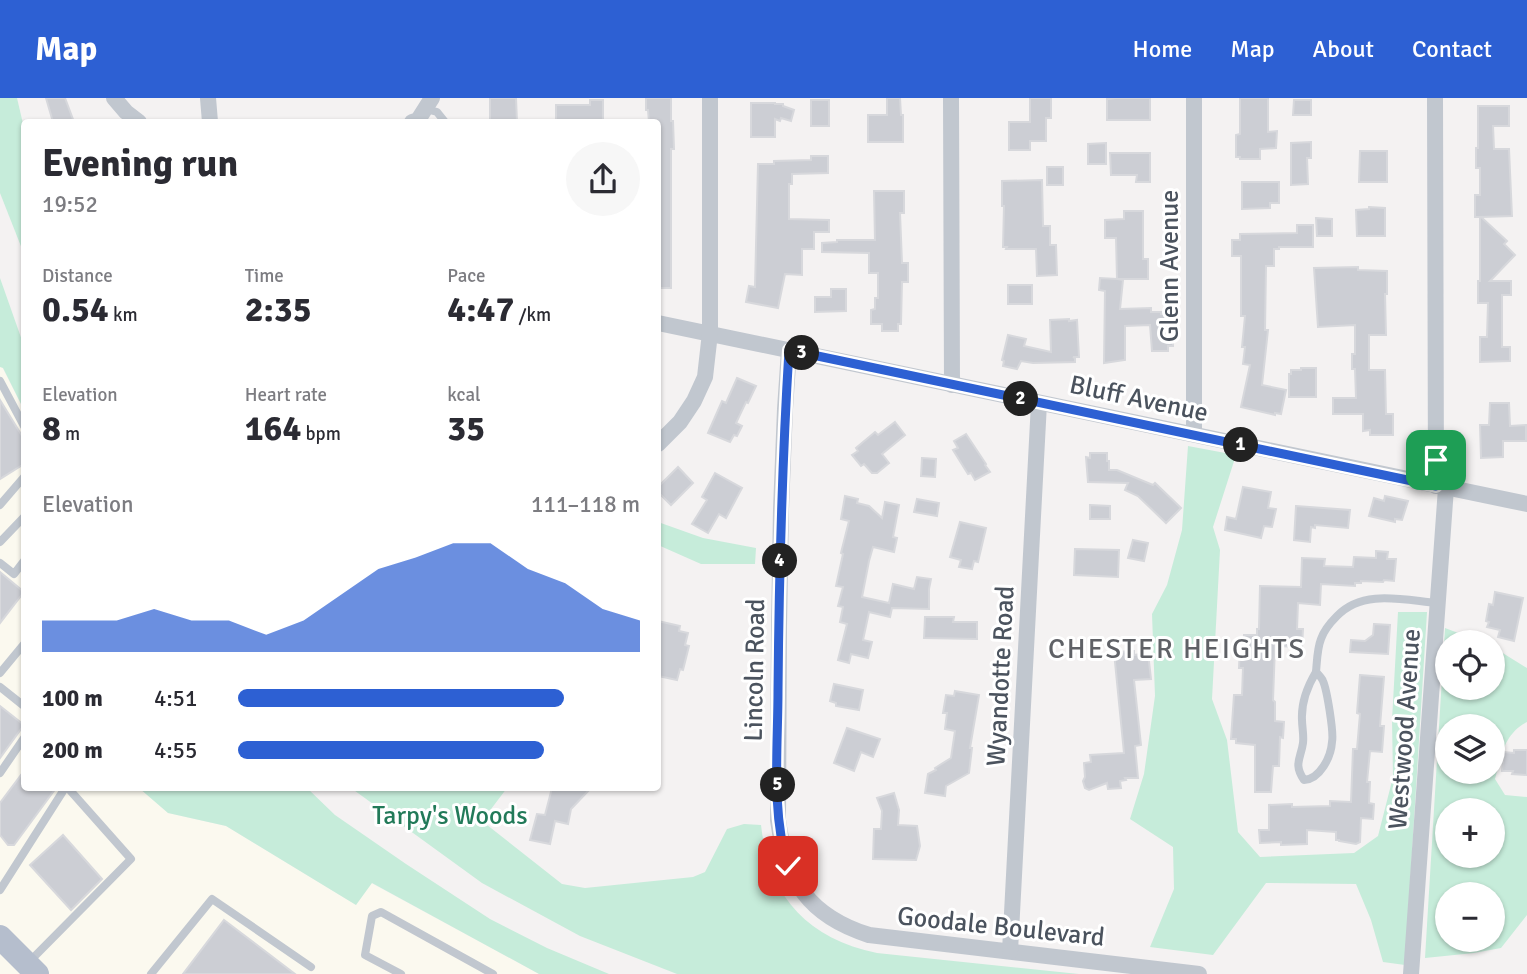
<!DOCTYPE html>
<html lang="en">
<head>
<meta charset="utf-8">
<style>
	body { margin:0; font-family:Signika,sans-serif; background:#f7f7f7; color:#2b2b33; height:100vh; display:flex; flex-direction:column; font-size:26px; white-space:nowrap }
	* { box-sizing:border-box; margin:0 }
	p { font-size:23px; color:#7c7c81 }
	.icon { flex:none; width:38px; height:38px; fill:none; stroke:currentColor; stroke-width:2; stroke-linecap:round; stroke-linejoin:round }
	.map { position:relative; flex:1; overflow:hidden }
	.sheet { position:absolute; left:21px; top:21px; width:640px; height:672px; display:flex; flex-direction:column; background:#fff; border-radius:7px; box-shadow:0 2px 5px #0004 }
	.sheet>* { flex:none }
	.fabs { position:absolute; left:1435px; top:532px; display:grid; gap:14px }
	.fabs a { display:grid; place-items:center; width:70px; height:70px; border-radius:50%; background:#fff; box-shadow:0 2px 5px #0004; font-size:35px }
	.pin { position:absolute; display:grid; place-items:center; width:60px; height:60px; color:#fff; margin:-30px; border-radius:14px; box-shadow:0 4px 10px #0006 }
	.km { position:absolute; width:35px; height:35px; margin:-18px; border-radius:50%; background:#222; color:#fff; font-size:19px; line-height:35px; text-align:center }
	.round { display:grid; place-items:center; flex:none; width:74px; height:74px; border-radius:37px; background:#f7f7f7 }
	.head { display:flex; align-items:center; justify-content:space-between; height:119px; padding:0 21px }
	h1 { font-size:38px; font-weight:700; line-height:52px }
	.metrics { display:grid; grid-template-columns:repeat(3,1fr); gap:10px; height:119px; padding:7px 21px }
	.metrics div { display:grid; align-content:center }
	.metrics b { font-size:35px; font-weight:700 }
	.metrics small { font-size:19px; font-weight:400 }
	.metrics p { font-size:19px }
	.chart { height:196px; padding:14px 21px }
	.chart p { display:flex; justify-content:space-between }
	.chart svg { width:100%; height:126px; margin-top:7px; fill:#2d60d3; opacity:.7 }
	ul { padding:0 21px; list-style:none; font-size:23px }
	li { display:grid; grid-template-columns:112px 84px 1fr; align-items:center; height:52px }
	li i { height:18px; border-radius:9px; background:#2d60d3 }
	header { display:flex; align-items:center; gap:42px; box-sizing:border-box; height:98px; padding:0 35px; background:#2d60d3; color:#fff }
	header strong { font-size:33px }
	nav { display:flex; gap:38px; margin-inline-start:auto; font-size:24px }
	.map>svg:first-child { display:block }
	.commercial { fill:#fbf9ef }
	.green { fill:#c6ecda; fill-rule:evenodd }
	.building { fill:#ccced4; stroke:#d7d8dc; stroke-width:2 }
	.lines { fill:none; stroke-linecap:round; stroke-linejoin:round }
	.path { stroke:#81c7ae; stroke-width:2.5; stroke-dasharray:5 3.5; stroke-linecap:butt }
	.lane { stroke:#c1c7cf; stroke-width:8 }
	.street { stroke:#c1c7cf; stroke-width:16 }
	.primary { stroke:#b5becd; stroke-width:24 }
	.route-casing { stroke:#fff; stroke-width:14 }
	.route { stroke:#2d60d3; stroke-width:9 }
	.labels { text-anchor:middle; stroke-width:6; stroke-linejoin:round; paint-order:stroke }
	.street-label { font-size:26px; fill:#4b535e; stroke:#fff }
	.park-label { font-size:26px; fill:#227a59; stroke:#fff }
	.neighbourhood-label { font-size:28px; letter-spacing:2px; fill:#5f6166; stroke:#fff }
</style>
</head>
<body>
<header>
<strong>Map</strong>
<nav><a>Home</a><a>Map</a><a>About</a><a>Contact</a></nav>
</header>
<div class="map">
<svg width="1527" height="876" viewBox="0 0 1527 876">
	<rect width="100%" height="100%" fill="#f4f2f2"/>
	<polygon class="commercial" points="0,269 2,269 24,312 24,690 139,690 168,715 226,728 356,807 371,785 539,876 0,876"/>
	<g class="green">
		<polygon points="0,0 17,0 24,30 24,156 0,95"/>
		<polygon points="0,180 24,248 24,312 3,270 0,269"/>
		<polygon points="1188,348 1236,357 1213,429 1220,452 1212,601 1227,642 1238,734 1260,759 1354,755 1378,738 1393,679 1392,622 1398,514 1427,514 1405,867 1383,864 1371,822 1356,786 1266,785 1213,857 1150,849 1174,791 1173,749 1130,721 1144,676 1155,598 1152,516 1167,487 1182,432"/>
		<polygon points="658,424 703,440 756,450 755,466 701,466 658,447"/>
		<path d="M 1445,530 L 1482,544 L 1447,544 L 1447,590 L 1493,590 L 1493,549 L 1527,570 L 1527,624 C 1504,636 1501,658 1495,681 L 1505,697 L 1527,699 L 1527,817 L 1501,850 L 1474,855 L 1425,860 ZM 1447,628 L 1493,628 L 1493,674 L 1447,674 ZM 1447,712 L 1493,712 L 1493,758 L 1447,758 ZM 1447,796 L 1493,796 L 1493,842 L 1447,842 Z"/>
		<polygon points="139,690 307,690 335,717 406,766 490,821 547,850 609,876 539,876 372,785 356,807 226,728 168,715"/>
		<path d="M 351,690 L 507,690 L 482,723 L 562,786 L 585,790 L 693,779 L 705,774 L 727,731 L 744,726 L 761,727 C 769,798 806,840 877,855 L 1079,876 L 677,876 L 580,838 L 482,785 Z"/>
	</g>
	<g class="building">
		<polygon points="46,0 65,0 74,24 53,24"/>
		<polygon points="490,0 516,0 517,24 490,24"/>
		<polygon points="646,0 671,0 671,23 673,23 674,51 671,51 671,190 658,190 658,24 649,24 648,12 646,12"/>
		<polygon points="887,0 900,0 901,17 903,17 903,44 868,44 868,17 887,17"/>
		<polygon points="1030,0 1051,0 1051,20 1046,20 1046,43 1030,43 1030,52 1009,52 1009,24 1030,24"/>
		<polygon points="1116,0 1150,0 1150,22 1107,22 1107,1"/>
		<polygon points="1240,0 1268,0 1268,34 1277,33 1276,50 1260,51 1260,61 1240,61 1240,59 1236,59 1236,37 1240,36"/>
		<polygon points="590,2 603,2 603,24 556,24 556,7 590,7"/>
		<rect x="811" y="2" width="18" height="26"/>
		<polygon points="1294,2 1311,2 1311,17 1293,17"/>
		<polygon points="751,5 775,5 775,6 783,6 783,8 794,12 791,23 781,20 780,23 775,21 775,39 751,39"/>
		<polygon points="1478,8 1509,8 1509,28 1493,28 1494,51 1509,51 1512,118 1481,119 1507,143 1504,146 1515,157 1490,183 1511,183 1511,197 1502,197 1502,249 1510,249 1510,263 1480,264 1480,239 1487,239 1488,205 1478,205 1478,183 1480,183 1480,119 1475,119 1475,97 1480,97 1480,70 1476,70 1476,50 1478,50"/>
		<polygon points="1311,44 1311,60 1307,60 1308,86 1291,87 1291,45"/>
		<polygon points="1106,45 1106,66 1088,66 1088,46"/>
		<polygon points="1360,53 1387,53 1387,84 1359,84"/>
		<polygon points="1110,55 1150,55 1150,84 1136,84 1137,77 1111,77"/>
		<polygon points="811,58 828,58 828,75 792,76 792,86 789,86 789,121 829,122 829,134 814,134 814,151 802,151 802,177 785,176 778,210 746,204 749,188 755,189 758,66 774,66 774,63 811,62"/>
		<rect x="1047" y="69" width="16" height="18"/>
		<polygon points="1042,82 1043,128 1050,128 1050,147 1056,147 1057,177 1037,178 1036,151 1006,151 1007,149 1003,149 1004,108 1002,108 1002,83"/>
		<polygon points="1242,84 1279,84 1279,105 1270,105 1270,110 1242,111"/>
		<polygon points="874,93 904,93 904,115 900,115 902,165 908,165 908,184 902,184 901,226 898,226 898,233 882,233 882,226 871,226 871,212 875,211 875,200 878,200 878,175 869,175 869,155 822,154 822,145 837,144 837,142 875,142"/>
		<polygon points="1369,109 1385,110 1385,138 1357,138 1356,112 1369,111"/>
		<polygon points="1124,113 1143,113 1143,161 1148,161 1148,181 1118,181 1123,182 1120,211 1151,210 1151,214 1161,214 1161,216 1172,216 1173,248 1168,248 1168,253 1152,253 1150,227 1125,228 1125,262 1104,265 1105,193 1099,192 1100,180 1117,181 1116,140 1105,140 1105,122 1124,121"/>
		<polygon points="1316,120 1332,121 1332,138 1317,138"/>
		<polygon points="1297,127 1313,127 1313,149 1279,149 1279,151 1274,151 1274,168 1266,168 1265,232 1268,232 1262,287 1286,292 1281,316 1275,315 1275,317 1241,309 1250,267 1243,266 1245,249 1242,249 1245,218 1241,218 1241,158 1232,158 1232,142 1240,142 1240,136 1297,135"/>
		<polygon points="1358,169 1358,172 1387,173 1387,196 1385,196 1386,237 1369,237 1369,272 1385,272 1386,316 1393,316 1393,337 1370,337 1370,332 1363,333 1363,316 1333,316 1333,300 1356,300 1355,271 1352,271 1352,256 1355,256 1355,227 1318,229 1314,170"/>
		<rect x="1008" y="187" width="24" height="19"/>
		<polygon points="831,191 846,191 846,213 815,214 815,199 831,199"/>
		<polygon points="1069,221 1069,223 1077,222 1079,259 1073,259 1075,260 1075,264 1033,265 1021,263 1017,271 1003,268 1004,263 1002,262 1008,237 1026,241 1024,248 1051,254 1050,222"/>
		<polygon points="1301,270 1316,270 1316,299 1289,299 1289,276 1291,276 1291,272 1301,272"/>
		<polygon points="737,280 756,288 748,305 746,304 736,325 742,328 737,338 734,337 730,344 708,335 722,303 726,305"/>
		<polygon points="0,302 24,341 24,366 0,381"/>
		<polygon points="1490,305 1509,305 1510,328 1526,327 1526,343 1503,343 1503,359 1481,360 1480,327 1489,327"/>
		<polygon points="895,324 905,337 882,356 889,365 877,375 872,375 864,366 861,368 852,357 858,353 856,350 875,334 878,337"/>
		<polygon points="966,336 986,366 985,367 990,374 975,382 971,375 968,376 953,352 958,350 954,343"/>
		<polygon points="1090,355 1107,355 1107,363 1109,363 1109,372 1117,372 1153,387 1155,385 1181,410 1166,425 1138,398 1125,392 1128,385 1088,384 1086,359 1090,360"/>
		<polygon points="922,360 936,361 935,379 921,378"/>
		<polygon points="678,369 693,385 671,407 658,394 658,389"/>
		<polygon points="715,375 742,390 726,420 719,416 708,435 692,426 707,402 702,399"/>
		<polygon points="1243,389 1271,394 1268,410 1276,411 1272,429 1264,428 1261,440 1225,432 1227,419 1236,421"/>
		<polygon points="845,398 858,401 857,405 869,408 882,420 885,404 899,407 893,439 897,440 894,454 873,449 869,463 862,499 889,505 893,486 914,491 917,479 931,481 929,491 929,511 892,510 890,519 869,514 863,542 872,544 868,560 851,556 849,565 838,562 847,526 840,524 843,509 838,508 843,489 836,488 843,456 841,455 849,423 841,421"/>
		<polygon points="1385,398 1408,403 1402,422 1395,421 1395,424 1369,418 1374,400 1384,403"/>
		<polygon points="917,401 939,405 937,418 914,414"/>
		<polygon points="1090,407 1110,408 1110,421 1090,421"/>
		<polygon points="1296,408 1350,412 1348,430 1315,427 1315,430 1311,429 1310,444 1294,442"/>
		<polygon points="960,424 986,430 978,464 974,463 972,471 959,469 961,462 950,459"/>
		<polygon points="1133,442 1148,445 1144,463 1128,460"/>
		<polygon points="1075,451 1119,452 1118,479 1074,477"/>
		<polygon points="1376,453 1388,454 1387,461 1396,461 1394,483 1384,482 1383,484 1361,483 1361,485 1355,485 1355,488 1321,486 1320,507 1298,505 1297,531 1303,531 1302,549 1275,548 1273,602 1275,604 1275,623 1284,624 1283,640 1280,639 1279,668 1273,668 1271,694 1255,694 1255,647 1236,645 1236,641 1231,641 1234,597 1242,597 1243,570 1239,570 1240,547 1243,548 1244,537 1257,537 1257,531 1259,531 1260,488 1301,489 1302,460 1325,461 1324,468 1353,469 1354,459 1376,460"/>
		<polygon points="0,474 24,494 0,525"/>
		<polygon points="1495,494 1523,500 1514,543 1498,539 1500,532 1487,529 1489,524 1486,523 1489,506 1493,507"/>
		<polygon points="925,519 954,519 953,524 977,524 977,541 924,540"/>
		<polygon points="658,523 680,528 679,533 688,535 685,547 689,548 683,572 680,571 677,582 658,578"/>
		<polygon points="1374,526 1390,527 1388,556 1350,554 1351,542 1365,543 1373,537"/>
		<polygon points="1134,553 1134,557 1148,555 1151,581 1134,582 1141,647 1135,648 1138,680 1125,680 1126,682 1120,683 1121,690 1108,691 1107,685 1089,692 1085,690 1083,683 1085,679 1084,665 1091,664 1090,657 1124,655 1114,554"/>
		<polygon points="1360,577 1384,579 1380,628 1384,628 1382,654 1370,653 1367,684 1370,684 1369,705 1374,706 1373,721 1361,720 1360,744 1356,746 1339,743 1339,742 1336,742 1336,734 1307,732 1307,746 1281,747 1281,744 1260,745 1259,732 1269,732 1269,707 1292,706 1292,709 1330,708 1330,703 1351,704 1353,651 1357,651 1360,616 1357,615"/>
		<polygon points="834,586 863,592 859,612 836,608 836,605 830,603"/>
		<polygon points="955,593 979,597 970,650 972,650 969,675 946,688 945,698 925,695 928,676 936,672 935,670 951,660 955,633 945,631 947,615 943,615 946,597 954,598"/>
		<polygon points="0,608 24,627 0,660"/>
		<polygon points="847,630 880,641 873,659 861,654 854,673 834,665"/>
		<polygon points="1514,652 1527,652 1527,677 1512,676 1513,673 1502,673 1504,654 1514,655"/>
		<polygon points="24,673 24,690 56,690 14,747 8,747 0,737 0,705"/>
		<polygon points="552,690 591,690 571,711 568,726 555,723 550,746 530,742 537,716 545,717"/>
		<polygon points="894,695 899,712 898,727 917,728 920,748 916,762 873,761 874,731 881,731 882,713 877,700"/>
		<polygon points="63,737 102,781 71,812 30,767"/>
		<polygon points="224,822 295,876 183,876"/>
	</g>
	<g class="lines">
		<polyline class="path" points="408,690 420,691 428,690"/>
		<g class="lane">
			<polyline points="426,11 437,14 445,24"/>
			<polyline points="0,283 24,328"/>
			<polyline points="0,407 24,379"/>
			<polyline points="0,444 24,419"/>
			<polyline points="0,465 14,476 24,463"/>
			<path d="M 1316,574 C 1318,576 1322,580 1323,583 C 1327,592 1334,635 1332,644 C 1331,659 1320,681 1304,682 C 1293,666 1301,660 1303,645 C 1304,637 1302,629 1302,622 C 1301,604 1307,589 1316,574 Z"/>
			<path d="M 1316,574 C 1317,564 1317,551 1321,541 C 1324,532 1330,525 1337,518 C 1363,491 1403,502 1437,505"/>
			<polyline points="0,575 24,546"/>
			<polyline points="0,589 24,608"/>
			<polyline points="0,675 24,640"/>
			<polyline points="0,792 65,690"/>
			<polyline points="30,863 131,761 68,690"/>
			<polyline points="151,876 212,801 311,869"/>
			<polyline points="401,876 365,857 372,818 381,814 493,876"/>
		</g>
		<g class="street">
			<polyline points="114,0 126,14 139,24"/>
			<polyline points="208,0 210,24"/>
			<polyline points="951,0 952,287"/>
			<polyline points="1194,0 1194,336"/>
			<polyline points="1435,0 1436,388"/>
			<polyline points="412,24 418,22 432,0"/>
			<polyline points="658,225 1527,406"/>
			<path d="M 789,252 L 785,311 L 781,411 L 779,529 L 778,722 C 786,783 809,818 869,837 L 1199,876"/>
			<polyline points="658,346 680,324 694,303 705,279 710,235 710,0"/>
			<polyline points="1010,853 1039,305"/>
			<polyline points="1411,876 1446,390"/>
		</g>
		<polyline class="primary" points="0,839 37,876"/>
	</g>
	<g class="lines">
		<g class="route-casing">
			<path id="route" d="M 788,768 C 771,714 778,650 778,593 C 779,479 782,366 789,252 L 1436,388 L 1436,362"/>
		</g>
		<use href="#route" class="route"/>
	</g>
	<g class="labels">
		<g class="street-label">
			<text transform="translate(1169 168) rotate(-90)" y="9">Glenn Avenue</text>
			<text transform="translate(1139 300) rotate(12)" y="9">Bluff Avenue</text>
			<text transform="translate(754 572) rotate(-89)" y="9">Lincoln Road</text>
			<text transform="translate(1000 578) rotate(-87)" y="9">Wyandotte Road</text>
			<text transform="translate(1404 631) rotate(-86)" y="9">Westwood Avenue</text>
			<text transform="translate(1001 828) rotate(6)" y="9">Goodale Boulevard</text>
		</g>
		<g class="park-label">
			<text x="450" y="726">Tarpy's Woods</text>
		</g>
		<g class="neighbourhood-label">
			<text x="1177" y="560">CHESTER HEIGHTS</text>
		</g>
	</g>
</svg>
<div class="fabs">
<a><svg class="icon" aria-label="locate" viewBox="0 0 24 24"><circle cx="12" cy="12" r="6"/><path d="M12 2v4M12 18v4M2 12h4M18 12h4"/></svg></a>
<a><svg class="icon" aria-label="layers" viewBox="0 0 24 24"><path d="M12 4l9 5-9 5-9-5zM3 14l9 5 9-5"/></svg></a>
<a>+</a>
<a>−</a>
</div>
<div class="pin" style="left:1436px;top:362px;background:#1e9e55"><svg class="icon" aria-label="arrive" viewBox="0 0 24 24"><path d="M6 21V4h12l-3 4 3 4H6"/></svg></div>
<div class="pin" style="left:788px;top:768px;background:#d93025"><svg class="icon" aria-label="check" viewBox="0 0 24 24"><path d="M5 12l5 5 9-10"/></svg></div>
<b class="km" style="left:1241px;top:347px">1</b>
<b class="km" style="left:1021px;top:301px">2</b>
<b class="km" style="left:802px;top:255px">3</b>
<b class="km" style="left:780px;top:463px">4</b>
<b class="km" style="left:778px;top:687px">5</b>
<section class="sheet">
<div class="head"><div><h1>Evening run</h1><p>19:52</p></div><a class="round"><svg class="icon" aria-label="share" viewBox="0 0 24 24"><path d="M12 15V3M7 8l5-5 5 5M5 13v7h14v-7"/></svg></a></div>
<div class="metrics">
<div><p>Distance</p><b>0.54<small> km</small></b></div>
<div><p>Time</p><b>2:35</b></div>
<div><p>Pace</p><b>4:47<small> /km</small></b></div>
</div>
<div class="metrics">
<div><p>Elevation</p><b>8<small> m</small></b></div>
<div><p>Heart rate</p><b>164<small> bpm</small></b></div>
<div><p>kcal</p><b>35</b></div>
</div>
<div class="chart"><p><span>Elevation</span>111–118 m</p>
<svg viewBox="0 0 160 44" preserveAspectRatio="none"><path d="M0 44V33L10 33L20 33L30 29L40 33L50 33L60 38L70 33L80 24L90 15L100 11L110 6L120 6L130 15L140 20L150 29L160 33V44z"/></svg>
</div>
<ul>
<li><b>100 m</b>4:51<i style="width:81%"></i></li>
<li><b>200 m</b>4:55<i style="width:76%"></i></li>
</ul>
</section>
</div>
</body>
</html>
